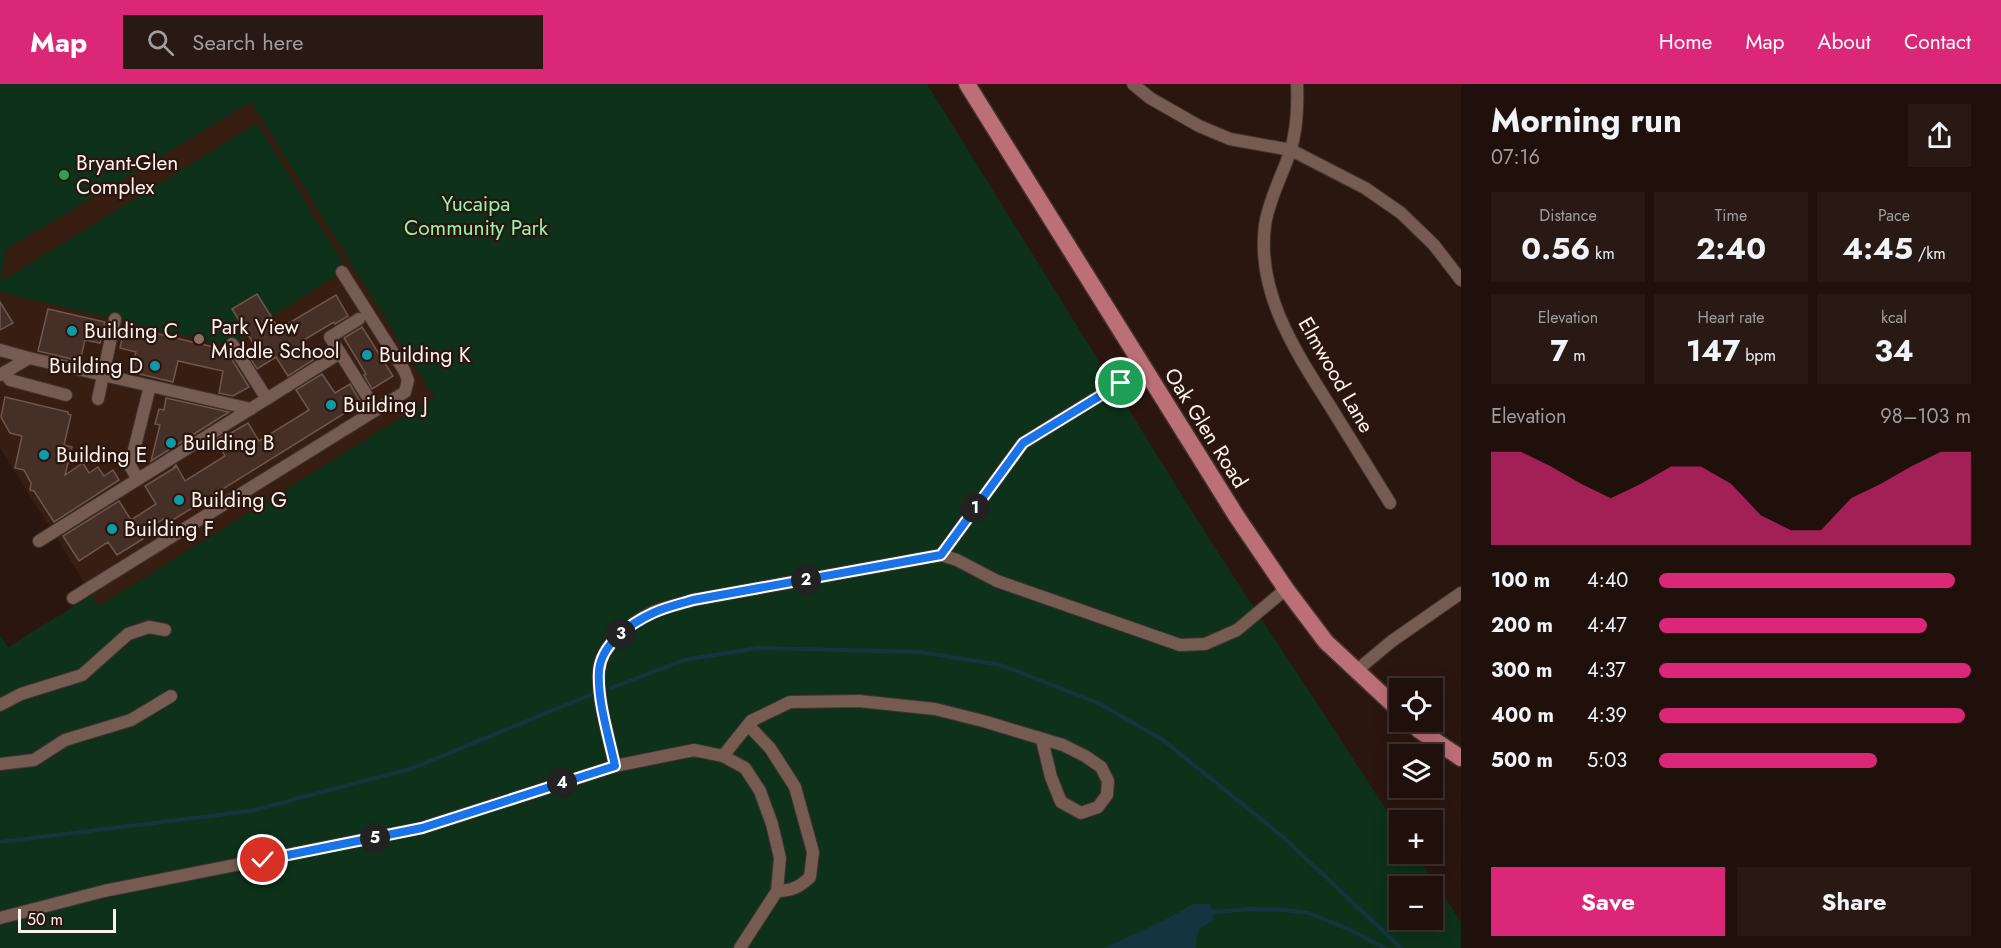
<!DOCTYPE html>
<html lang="en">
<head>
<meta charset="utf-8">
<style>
	body { margin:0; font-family:Jost,sans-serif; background:#281914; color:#f1f3f6; height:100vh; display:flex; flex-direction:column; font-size:22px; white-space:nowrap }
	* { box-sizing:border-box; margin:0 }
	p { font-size:20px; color:#a29d9d }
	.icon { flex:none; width:33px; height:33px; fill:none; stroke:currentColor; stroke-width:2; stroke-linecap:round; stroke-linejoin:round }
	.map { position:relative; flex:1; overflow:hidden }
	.drawer { display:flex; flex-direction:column; background:#20100b; width:540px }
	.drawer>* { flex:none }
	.buttons { position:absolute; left:1389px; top:594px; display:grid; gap:12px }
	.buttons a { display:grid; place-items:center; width:54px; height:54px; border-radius:0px; background:#20100b; box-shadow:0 3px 15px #0003,0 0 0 2px #3d302c; font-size:30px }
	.scale { position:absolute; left:18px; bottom:15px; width:98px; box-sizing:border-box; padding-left:6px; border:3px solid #fef2ed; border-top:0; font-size:16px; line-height:21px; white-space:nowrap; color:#fef2ed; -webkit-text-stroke:4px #2b160f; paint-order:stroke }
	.pin { position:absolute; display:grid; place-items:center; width:51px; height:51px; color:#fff; margin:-26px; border:3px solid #fff; border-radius:50%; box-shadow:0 2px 6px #0007 }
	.km { position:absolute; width:30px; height:30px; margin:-15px; border-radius:50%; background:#222; color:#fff; font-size:16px; line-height:30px; text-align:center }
	.round { display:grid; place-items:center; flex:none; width:63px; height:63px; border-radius:0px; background:#281914 }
	.headline { display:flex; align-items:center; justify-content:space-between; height:102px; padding:0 30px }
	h1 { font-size:33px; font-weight:700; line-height:45px }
	.stats { display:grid; grid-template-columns:repeat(3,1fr); gap:9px; height:102px; padding:6px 30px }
	.stats div { display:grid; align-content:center; border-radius:0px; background:#281914; text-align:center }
	.stats b { font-size:30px; font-weight:700 }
	.stats small { font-size:16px; font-weight:400 }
	.stats p { font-size:16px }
	.chart { height:168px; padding:12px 30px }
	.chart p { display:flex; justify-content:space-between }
	.chart svg { width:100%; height:108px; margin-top:6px; fill:#db2777; opacity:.7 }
	.cta { display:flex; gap:12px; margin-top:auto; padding:12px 30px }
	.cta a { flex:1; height:69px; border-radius:0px; background:#db2777; color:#fff; font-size:24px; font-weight:700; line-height:69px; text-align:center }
	.cta a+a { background:#281914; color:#f1f3f6 }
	ul { padding:0 30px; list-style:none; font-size:20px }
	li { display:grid; grid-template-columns:96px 72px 1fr; align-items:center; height:45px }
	li i { height:15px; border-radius:8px; background:#db2777 }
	header { display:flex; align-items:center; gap:36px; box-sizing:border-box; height:84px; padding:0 30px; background:#db2777; color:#fff }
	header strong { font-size:28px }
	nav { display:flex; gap:33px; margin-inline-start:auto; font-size:21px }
	.search { width:420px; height:54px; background:#281914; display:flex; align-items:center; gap:15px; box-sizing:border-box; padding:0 21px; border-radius:0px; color:#a29d9d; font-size:22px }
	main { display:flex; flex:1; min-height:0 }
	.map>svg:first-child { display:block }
	.built { fill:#381d13 }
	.green { fill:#0e311a; fill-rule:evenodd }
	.water { fill:#14353f }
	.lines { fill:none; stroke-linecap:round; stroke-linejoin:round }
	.stream { stroke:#14353f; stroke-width:4 }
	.building { fill:#452f27; stroke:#6f564d; stroke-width:1.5 }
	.minor-casing { stroke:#41332f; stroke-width:14 }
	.major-casing { stroke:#41332f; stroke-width:19 }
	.minor { stroke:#755b52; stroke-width:12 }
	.major { stroke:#bd6f78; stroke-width:16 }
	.route-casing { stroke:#fff; stroke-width:12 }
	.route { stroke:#1a73e8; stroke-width:8 }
	.leisure-dot { fill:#2e9e5b; stroke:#2b160f; stroke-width:2 }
	.culture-dot { fill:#0f9aa8; stroke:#2b160f; stroke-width:2 }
	.education-dot { fill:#8d6e63; stroke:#2b160f; stroke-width:2 }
	.labels { text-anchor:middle; stroke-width:4.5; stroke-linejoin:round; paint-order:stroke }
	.poi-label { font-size:21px; fill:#fef2ed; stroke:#2b160f; text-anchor:start }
	.park-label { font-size:21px; fill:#92f5af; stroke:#2b160f }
	.street-label { font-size:21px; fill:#fef2ed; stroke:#2b160f }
</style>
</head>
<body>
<header>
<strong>Map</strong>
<div class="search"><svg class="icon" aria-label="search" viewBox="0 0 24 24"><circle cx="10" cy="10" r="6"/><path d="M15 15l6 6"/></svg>Search here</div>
<nav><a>Home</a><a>Map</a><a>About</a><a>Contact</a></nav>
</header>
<main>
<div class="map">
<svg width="1461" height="864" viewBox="0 0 1461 864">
	<rect width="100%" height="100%" fill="#2b160f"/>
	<polygon class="built" points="251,17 434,313 99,522 0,364 0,197 7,165"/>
	<path class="green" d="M 0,0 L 927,0 L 1206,450 L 1399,745 L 1400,770 L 1416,770 L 1461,838 L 1461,864 L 0,864 L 0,551 L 8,563 L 92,511 L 99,522 L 434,313 L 251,18 L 7,165 L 1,195 L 5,195 L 257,39 L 347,185 L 271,233 L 257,210 L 232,225 L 247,250 L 229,262 L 0,208 ZM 1400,802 L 1432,802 L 1432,836 L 1400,836 Z"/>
	<polygon class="water" points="1193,820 1210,820 1214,828 1213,837 1199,845 1196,856 1196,864 1104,864 1165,836"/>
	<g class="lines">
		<g class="stream">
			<polyline points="611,604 684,576 758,564 920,568 1001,581 1098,619 1163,656 1283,753 1401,864"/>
			<polyline points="0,758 250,727 413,684 590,611"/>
			<polyline points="1214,828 1253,825 1286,826 1309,829 1348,845 1385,864"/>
		</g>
	</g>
	<g class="building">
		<polygon points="257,210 279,245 336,211 348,232 335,240 334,238 302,257 313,276 288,292 276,273 257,285 246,267 255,262 232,225"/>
		<polygon points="0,218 13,239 0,246"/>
		<polygon points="48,225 105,238 100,259 85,256 80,277 38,267"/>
		<polygon points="125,242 226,266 249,303 233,312 219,309 223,287 178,277 173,298 131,288 136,268 120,264"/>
		<polygon points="362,243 393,292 372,305 364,291 366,290 344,254"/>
		<polygon points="322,290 335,309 350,300 361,319 168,439 165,434 139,450 143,455 117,471 108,458 79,477 63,452 119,417 131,436 156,420 145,402 176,383 174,383 176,381 185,397 225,372 216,356 225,351 224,353 248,339 259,357 309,326 296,306"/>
		<polygon points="5,313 68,328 68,330 71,331 64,361 72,363 65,391 83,379 89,389 98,383 104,392 113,386 119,396 54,438 34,407 30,406 31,399 24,386 15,384 22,352 10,349 1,333"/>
		<polygon points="166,314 229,328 151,377 160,341 155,340 159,325 164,326"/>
	</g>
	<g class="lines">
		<g class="minor-casing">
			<g id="minor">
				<polyline points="1133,0 1150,14 1199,42 1230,55 1291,66 1365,104 1401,129 1434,161 1461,196"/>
				<path d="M 1297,0 C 1298,22 1297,46 1290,68 C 1282,92 1269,115 1265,141 C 1256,209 1296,268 1330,322 C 1350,354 1370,387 1390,419"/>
				<polyline points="359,235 330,253 369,315"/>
				<polyline points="232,260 267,315"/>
				<polyline points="0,266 29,274"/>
				<polyline points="5,288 10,296 66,311"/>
				<polyline points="0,291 29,274 251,325"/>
				<polyline points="98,315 115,235"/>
				<polyline points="138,395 130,382 150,302"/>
				<polyline points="39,457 340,269"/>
				<polyline points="941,471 957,476 997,497 1180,561 1205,560 1237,546 1286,505"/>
				<polyline points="73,514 405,308 408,296 404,286 342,188"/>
				<polyline points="1356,587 1392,557 1461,509"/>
				<polyline points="0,621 21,610 82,591 128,550 149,543 165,546"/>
				<path d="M 748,641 L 770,664 L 795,703 L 813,768 L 810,793 C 800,803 791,807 777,807"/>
				<polyline points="723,672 751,637 790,618 859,617 935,625 983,637 1063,661 1085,672 1101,683 1108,697 1107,711 1098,723 1081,729 1061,718 1051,693 1042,656"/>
				<polyline points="0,680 34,676 65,656 131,636 171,612"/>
				<path d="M 615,682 C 609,653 597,616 599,587 C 601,560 631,539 653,528 C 665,523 680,520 693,516 L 941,471 L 1023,359 L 1143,285"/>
				<polyline points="0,834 104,807 422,744 615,682 694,666 723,672 745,684 760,707 772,740 780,774 777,807 740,864"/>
			</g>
		</g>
		<g class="major-casing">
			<g id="major">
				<polyline points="967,0 1237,433 1286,505 1326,558 1400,627"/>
				<polyline points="1411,638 1419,646 1461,674"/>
			</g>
		</g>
		<use href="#minor" class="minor"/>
		<use href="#major" class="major"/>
	</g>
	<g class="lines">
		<g class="route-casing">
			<path id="route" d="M 263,776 L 422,744 L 615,682 C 609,653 597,616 599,587 C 601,560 631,539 653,529 C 666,523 680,520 693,516 L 941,471 L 1023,359 L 1121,299"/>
		</g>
		<use href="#route" class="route"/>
	</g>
	<circle class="leisure-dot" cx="64" cy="91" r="6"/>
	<g class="culture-dot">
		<circle cx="72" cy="247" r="6"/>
		<circle cx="367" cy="271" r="6"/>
		<circle cx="155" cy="282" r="6"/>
		<circle cx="331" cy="321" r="6"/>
		<circle cx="171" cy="359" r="6"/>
		<circle cx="44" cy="371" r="6"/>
		<circle cx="179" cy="416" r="6"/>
		<circle cx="112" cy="445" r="6"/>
	</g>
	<circle class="education-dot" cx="199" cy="255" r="6"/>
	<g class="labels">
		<g class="poi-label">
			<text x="76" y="86">Bryant-Glen<tspan x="76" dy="24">Complex</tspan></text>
			<text x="211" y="250">Park View<tspan x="211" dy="24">Middle School</tspan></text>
			<text x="84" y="254">Building C</text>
			<text x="379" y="278">Building K</text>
			<text x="143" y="289" text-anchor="end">Building D</text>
			<text x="343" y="328">Building J</text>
			<text x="183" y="366">Building B</text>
			<text x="56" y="378">Building E</text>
			<text x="191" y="423">Building G</text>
			<text x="124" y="452">Building F</text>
		</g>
		<g class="park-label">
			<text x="476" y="127">Yucaipa<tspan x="476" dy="24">Community Park</tspan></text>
		</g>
		<g class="street-label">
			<text transform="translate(1336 291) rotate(60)" y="7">Elmwood Lane</text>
			<text transform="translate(1206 344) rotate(58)" y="7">Oak Glen Road</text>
		</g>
	</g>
</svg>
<div class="buttons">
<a><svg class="icon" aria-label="locate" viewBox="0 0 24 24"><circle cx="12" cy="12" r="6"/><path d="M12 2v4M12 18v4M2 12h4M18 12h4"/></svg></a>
<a><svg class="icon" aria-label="layers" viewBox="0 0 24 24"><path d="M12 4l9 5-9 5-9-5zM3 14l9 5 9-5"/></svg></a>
<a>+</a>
<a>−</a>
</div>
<div class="scale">50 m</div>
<div class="pin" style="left:1121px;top:299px;background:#1e9e55"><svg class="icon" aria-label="arrive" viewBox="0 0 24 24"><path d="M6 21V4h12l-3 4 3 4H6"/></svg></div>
<div class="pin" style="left:263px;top:776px;background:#d93025"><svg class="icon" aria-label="check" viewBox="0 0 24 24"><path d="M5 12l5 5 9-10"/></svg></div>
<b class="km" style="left:975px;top:424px">1</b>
<b class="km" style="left:806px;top:496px">2</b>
<b class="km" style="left:621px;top:550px">3</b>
<b class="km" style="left:562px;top:699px">4</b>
<b class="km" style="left:375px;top:754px">5</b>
</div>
<section class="drawer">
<div class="headline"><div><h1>Morning run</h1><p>07:16</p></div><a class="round"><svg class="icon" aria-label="share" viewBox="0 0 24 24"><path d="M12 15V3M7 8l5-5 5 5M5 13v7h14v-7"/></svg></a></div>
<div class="stats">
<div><p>Distance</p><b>0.56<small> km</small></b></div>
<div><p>Time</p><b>2:40</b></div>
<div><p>Pace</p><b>4:45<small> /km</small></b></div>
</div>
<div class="stats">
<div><p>Elevation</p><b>7<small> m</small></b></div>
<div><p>Heart rate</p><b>147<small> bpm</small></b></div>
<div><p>kcal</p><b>34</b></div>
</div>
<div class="chart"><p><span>Elevation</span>98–103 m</p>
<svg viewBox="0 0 160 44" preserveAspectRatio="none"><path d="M0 44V6L10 6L20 12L30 19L40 25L50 19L60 12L70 12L80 19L90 32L100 38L110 38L120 25L130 19L140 12L150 6L160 6V44z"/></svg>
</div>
<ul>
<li><b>100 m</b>4:40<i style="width:95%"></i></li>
<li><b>200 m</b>4:47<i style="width:86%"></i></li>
<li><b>300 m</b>4:37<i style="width:100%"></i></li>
<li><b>400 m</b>4:39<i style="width:98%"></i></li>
<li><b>500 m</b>5:03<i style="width:70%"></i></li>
</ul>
<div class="cta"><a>Save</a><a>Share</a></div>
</section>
</main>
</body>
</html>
